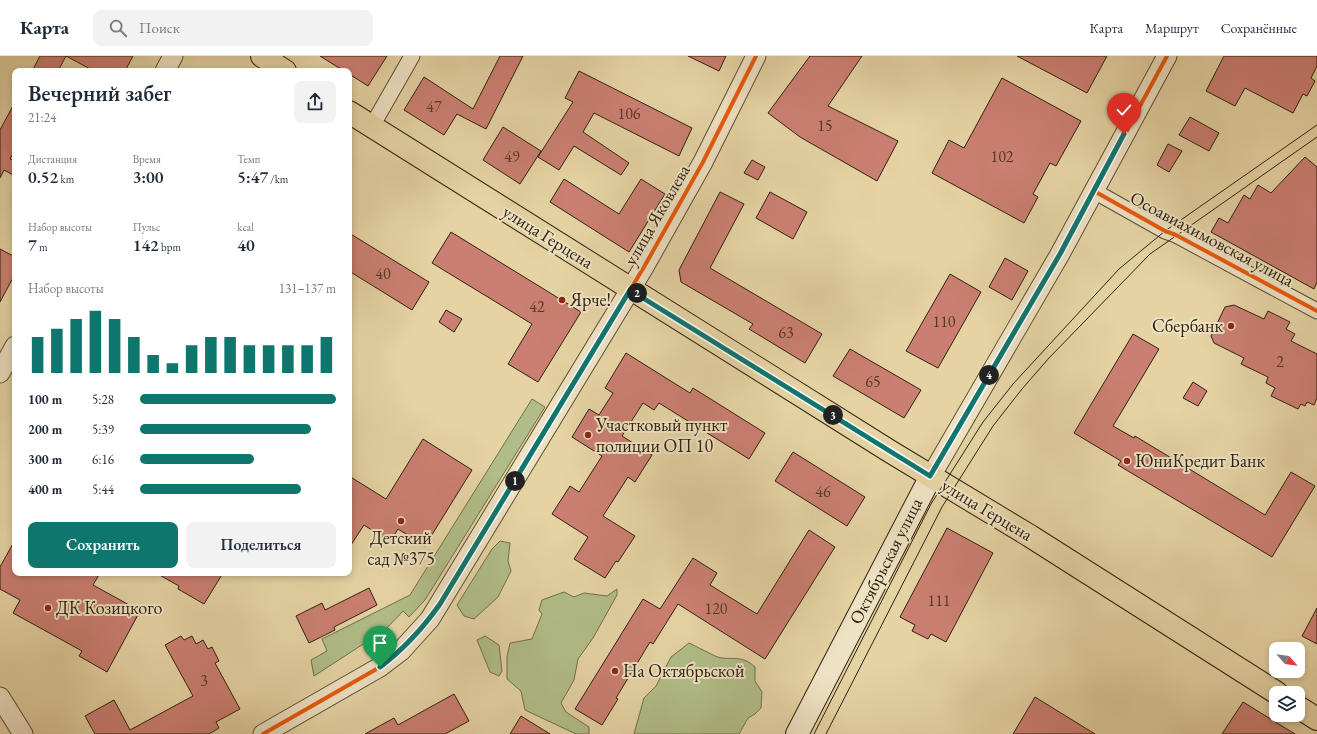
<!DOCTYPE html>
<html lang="ru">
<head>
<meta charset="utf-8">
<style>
	body { margin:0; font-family:"EB Garamond",serif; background:#f2f2f3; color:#1f2937; height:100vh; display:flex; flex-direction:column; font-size:15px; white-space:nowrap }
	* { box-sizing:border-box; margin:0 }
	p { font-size:13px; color:#747a83 }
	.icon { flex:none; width:22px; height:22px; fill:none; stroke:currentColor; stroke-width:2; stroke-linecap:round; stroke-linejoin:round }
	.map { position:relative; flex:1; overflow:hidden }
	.panel { position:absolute; left:12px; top:12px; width:340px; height:508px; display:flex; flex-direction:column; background:#fff; border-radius:8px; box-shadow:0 2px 6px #0003 }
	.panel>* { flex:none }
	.needle { width:26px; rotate:118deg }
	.fabs { position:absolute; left:1269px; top:586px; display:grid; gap:8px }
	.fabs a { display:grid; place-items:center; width:36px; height:36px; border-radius:8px; background:#fff; box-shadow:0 2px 6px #0003; font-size:20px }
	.pin { position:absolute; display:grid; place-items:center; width:34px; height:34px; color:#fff; margin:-41px -17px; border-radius:50% 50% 50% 0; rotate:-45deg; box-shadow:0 0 4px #0007 }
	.pin .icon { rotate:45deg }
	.km { position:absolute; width:20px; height:20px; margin:-10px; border-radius:50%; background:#222; color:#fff; font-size:11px; line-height:20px; text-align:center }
	.round { display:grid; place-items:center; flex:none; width:42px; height:42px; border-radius:8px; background:#f2f2f3 }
	.summary { display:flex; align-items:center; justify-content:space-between; height:68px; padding:0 16px }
	h1 { font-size:22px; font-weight:600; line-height:30px }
	.stats { display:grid; grid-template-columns:repeat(3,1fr); gap:6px; height:68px; padding:4px 16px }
	.stats div { display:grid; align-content:center }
	.stats b { font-size:17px; font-weight:600 }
	.stats small { font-size:11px; font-weight:400 }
	.stats p { font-size:11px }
	.chart { height:112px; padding:8px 16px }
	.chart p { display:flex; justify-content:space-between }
	.chart svg { width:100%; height:72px; margin-top:4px; stroke:#0f766e; stroke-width:6 }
	.action { display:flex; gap:8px; margin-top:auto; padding:8px 16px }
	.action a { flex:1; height:46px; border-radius:8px; background:#0f766e; color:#fff; font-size:16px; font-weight:600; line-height:46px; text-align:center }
	.action a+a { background:#f2f2f3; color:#1f2937 }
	ul { padding:0 16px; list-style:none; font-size:13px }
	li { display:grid; grid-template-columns:64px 48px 1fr; align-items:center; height:30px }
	li i { height:10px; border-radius:5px; background:#0f766e }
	header { display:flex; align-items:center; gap:24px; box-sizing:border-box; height:56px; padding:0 20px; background:#fff; border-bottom:1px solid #e0e1e3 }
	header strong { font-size:19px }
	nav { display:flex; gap:22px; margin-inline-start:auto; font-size:14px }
	.search { width:280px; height:36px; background:#f2f2f3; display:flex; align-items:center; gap:10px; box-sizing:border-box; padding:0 14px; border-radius:8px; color:#747a83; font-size:15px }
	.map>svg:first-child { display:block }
	.green { fill:#b1bd88; stroke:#706f4a }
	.building { fill:#cb7f72; stroke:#2f210d }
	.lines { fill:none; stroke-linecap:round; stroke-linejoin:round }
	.minor-casing { stroke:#5c4e33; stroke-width:17 }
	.tertiary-casing { stroke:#5c4e33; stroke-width:21 }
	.secondary-casing { stroke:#2f210d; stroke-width:24 }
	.primary-casing { stroke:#2f210d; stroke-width:24 }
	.minor { stroke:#eee2c4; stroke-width:15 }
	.tertiary { stroke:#eee2c4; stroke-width:19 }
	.secondary { stroke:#eee2c4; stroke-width:22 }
	.primary { stroke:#e5d3a4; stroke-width:22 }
	.tram { stroke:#2f210d; stroke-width:1 }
	.cycleway-casing { stroke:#eee2c4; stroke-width:6 }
	.cycleway { stroke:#e8590c; stroke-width:4 }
	.route-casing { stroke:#fff; stroke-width:8 }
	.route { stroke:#0f766e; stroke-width:5 }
	.poi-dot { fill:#8f2418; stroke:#eee2c4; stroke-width:1.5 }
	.labels { text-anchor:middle; stroke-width:4; stroke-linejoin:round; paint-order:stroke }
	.number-label { font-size:16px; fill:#563826 }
	.street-label { font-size:18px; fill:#2f210d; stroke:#eee2c4 }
	.poi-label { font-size:18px; fill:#2f210d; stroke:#eee2c4; text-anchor:start }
</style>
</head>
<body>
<header>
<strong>Карта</strong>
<div class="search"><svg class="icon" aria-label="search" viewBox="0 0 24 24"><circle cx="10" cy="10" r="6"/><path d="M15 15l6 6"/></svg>Поиск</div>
<nav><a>Карта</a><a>Маршрут</a><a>Сохранённые</a></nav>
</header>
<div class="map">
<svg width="1317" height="678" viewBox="0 0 1317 678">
	<rect width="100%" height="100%" fill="#e5d3a4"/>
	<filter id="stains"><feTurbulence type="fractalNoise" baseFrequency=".005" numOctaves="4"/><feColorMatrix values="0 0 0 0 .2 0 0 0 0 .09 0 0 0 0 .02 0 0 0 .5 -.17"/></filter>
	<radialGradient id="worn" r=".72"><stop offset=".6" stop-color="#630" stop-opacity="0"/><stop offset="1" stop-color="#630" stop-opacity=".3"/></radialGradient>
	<g class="green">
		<polygon points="532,343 545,351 425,544 409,561 403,555 385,574 314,620 311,604 327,595 322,583 410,539"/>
		<polygon points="500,485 510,487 508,505 511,515 498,541 474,563 464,560 457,549 492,493"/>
		<polygon points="617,533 617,539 593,582 578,603 574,624 561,647 566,656 589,671 589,678 576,678 525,654 521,635 507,623 507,601 510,587 532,583 542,558 539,554 542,544 564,536 574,541 584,537 607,540"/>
		<polygon points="485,580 499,589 502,615 499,620 490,616 477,584"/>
		<path d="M 689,587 C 698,591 706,596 715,600 C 730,606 740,597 755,611 L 755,625 L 762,636 L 761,652 L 755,658 L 748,662 L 739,678 L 634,678 L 644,642 L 656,630 L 671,601 Z"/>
	</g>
	<g class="building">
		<polygon points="40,0 133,0 125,15 94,15 66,0 58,15 32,15"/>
		<polygon points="320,0 387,0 368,30 349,18 349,15 344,15"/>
		<polygon points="500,0 523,0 486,73 457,58 444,79 404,54 424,21 473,53"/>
		<polygon points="688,0 726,0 719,15"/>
		<polygon points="810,0 862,0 828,50 898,85 877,125 800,81 768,57"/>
		<polygon points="1017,0 1107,0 1087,37"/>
		<polygon points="1224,0 1317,0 1317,10 1311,22 1315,25 1307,40 1303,38 1293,57 1245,32 1235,50 1206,35"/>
		<polygon points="579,15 692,72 679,100 594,57 583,76 629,107 621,119 574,90 559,114 538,101 573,46 565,42"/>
		<polygon points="1002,22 1081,65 1056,110 1050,107 1033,138 1038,141 1024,167 932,117 949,84 964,92"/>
		<polygon points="15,46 15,94 10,103 15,105 15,120 4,114 0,122 0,74"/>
		<polygon points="1190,61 1219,77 1209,95 1179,79"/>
		<polygon points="503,71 541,95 520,128 483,104"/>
		<polygon points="1168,88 1182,95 1169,116 1157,109"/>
		<polygon points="1305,101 1317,111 1317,226 1314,233 1211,176 1219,162 1228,167 1244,139 1250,143 1258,129 1271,137"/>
		<polygon points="752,104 765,111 758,124 744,117"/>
		<polygon points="564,123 619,158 641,123 665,138 629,196 550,146"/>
		<polygon points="720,136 744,148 710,212 822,278 805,307 749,273 753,268 681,226 679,214"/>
		<polygon points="770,136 807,156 793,183 756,162"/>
		<polygon points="451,176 581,256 538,326 508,308 532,268 432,207"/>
		<polygon points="349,177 429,226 412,254 349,215"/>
		<polygon points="0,193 15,201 15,218 0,246"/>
		<polygon points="1005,202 1028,215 1012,244 989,231"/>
		<polygon points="950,218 981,236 938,312 906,295"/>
		<polygon points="1234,249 1264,263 1268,255 1290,266 1286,273 1295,278 1291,285 1317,298 1317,342 1314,349 1307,346 1305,350 1301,348 1298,353 1271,340 1275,332 1266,327 1268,321 1241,308 1244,302 1214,287 1211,280 1225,251"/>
		<polygon points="446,254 462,263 454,276 439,266"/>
		<polygon points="1133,278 1159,293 1113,370 1134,382 1135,380 1265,459 1291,416 1315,430 1272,501 1118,409 1121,405 1074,377"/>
		<polygon points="850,293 921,334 904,362 833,320"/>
		<polygon points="626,297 690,337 693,332 765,377 749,403 659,347 654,354 643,347 622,380 652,399 635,426 628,421 603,460 635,480 618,506 616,505 605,522 574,503 588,481 552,458 570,430 579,436 602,400 572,381 589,353 599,359 613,337 605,332"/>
		<polygon points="1193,326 1207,335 1198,350 1183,342"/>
		<polygon points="423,383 472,414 425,490 398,473 390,486 364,469 349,492 349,420 386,443"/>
		<polygon points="793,396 865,441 847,470 775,425"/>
		<polygon points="947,472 993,497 946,586 931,578 928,583 912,575 915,569 900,561"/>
		<polygon points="809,474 835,491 765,603 678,548 653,588 650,586 616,642 618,643 602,669 575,653 643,543 660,553 693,502 717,517 710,529 757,558"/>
		<polygon points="15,484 15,517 100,517 93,529 140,555 107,616 79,600 82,595 13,557 20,544 0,533 0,511"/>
		<polygon points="156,517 223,517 204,548 178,533 179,530"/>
		<polygon points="369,532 377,549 334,571 335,574 309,587 296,560 322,547 325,554"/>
		<polygon points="1317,552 1317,588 1302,580"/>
		<polygon points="181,580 184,584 192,580 196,588 203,584 208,593 212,591 219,605 215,607 240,653 216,666 219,672 209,678 95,678 85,660 114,644 130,674 193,640 165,589"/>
		<polygon points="454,638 469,665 445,678 365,678 394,662 398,669"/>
		<polygon points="1035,641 1095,678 1013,678"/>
		<polygon points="1243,646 1295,678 1222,678"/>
		<polygon points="521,660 550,678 510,678"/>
	</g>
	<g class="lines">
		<g class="minor-casing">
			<g id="minor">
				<polyline points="372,70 412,0"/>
				<polyline points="1094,135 1165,175 1176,179 1317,255"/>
			</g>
		</g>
		<g class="tertiary-casing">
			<g id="tertiary">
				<polyline points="165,15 173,0"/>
				<polyline points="0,317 15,290"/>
				<polyline points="931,420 1060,198 1167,0"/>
				<polyline points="0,641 23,678"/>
				<polyline points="263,678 380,611 401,595 430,563 644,211 703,106 756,0"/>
			</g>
		</g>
		<g class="secondary-casing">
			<polyline id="secondary" points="797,678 931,420"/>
		</g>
		<g class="primary-casing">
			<g id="primary">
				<polyline points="262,0 285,15"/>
				<polyline points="349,56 891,396 1030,480 1277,637"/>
				<polyline points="1298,651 1317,663"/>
			</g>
		</g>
		<use href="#minor" class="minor"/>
		<use href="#tertiary" class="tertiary"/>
		<use href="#secondary" class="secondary"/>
		<use href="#primary" class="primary"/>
		<g class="tram">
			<polyline points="814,678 931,448 983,366 1013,328 1119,213 1165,175 1317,69"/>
			<polyline points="826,678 942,451 993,370 1022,333 1049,302 1150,198 1317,81"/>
		</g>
		<g class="cycleway-casing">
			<g id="cycleway">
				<polyline points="1094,135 1165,175 1176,179 1317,255"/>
				<polyline points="931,420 1060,198 1167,0"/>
				<polyline points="263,678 380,611 401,595 430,563 644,211 703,106 756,0"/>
			</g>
		</g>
		<use href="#cycleway" class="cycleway"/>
	</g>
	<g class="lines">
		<g class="route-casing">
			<path id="route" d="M 380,611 C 404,593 423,572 440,548 L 630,234 L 930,420 L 1060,198 L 1124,78"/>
		</g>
		<use href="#route" class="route"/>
	</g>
	<g class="poi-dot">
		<circle cx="562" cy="244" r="4"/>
		<circle cx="1231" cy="270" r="4"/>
		<circle cx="588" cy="379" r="4"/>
		<circle cx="1127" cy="405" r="4"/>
		<circle cx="401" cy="465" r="4"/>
		<circle cx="48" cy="552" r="4"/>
		<circle cx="615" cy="615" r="4"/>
	</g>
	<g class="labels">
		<g class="number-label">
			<text x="434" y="56">47</text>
			<text x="629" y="63">106</text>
			<text x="825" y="75">15</text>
			<text x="512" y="106">49</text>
			<text x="1002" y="106">102</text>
			<text x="383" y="223">40</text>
			<text x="537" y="256">42</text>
			<text x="944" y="271">110</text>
			<text x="786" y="282">63</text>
			<text x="1280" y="311">2</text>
			<text x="873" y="331">65</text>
			<text x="823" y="441">46</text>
			<text x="939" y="550">111</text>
			<text x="716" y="558">120</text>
			<text x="204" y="630">3</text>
		</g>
		<g class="street-label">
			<text transform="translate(657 159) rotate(-60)" y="6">улица Яковлева</text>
			<text transform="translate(548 181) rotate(32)" y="6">улица Герцена</text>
			<text transform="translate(1212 183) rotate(28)" y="6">Осоавиахимовская улица</text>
			<text transform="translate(987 454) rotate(31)" y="6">улица Герцена</text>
			<text transform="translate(886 505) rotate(-63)" y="6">Октябрьская улица</text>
		</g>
		<g class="poi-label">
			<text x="570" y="250">Ярче!</text>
			<text x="1223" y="276" text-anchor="end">Сбербанк</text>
			<text x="596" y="375">Участковый пункт<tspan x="596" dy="21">полиции ОП 10</tspan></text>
			<text x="1135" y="411">ЮниКредит Банк</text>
			<text x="401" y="488" text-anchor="middle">Детский<tspan x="401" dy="21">сад №375</tspan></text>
			<text x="56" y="558">ДК Козицкого</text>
			<text x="623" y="621">На Октябрьской</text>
		</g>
	</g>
	<rect width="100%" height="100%" filter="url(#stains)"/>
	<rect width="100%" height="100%" fill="url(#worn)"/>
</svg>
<div class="fabs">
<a><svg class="needle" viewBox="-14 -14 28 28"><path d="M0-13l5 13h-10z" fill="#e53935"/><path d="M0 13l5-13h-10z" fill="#747a83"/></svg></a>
<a><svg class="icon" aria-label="layers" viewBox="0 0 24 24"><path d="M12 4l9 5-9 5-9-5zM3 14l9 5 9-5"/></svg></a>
</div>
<div class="pin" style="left:380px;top:611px;background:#1e9e55"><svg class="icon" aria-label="arrive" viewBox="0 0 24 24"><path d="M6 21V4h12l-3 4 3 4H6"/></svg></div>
<div class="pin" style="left:1124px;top:78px;background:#d93025"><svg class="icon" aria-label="check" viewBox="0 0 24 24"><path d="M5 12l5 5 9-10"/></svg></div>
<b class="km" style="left:515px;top:425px">1</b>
<b class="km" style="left:637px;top:237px">2</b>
<b class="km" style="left:833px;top:359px">3</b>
<b class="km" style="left:989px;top:319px">4</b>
<section class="panel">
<div class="summary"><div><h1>Вечерний забег</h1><p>21:24</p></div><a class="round"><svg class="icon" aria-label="share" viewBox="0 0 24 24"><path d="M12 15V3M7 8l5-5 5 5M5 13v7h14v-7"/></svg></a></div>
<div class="stats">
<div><p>Дистанция</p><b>0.52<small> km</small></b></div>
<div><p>Время</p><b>3:00</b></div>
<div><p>Темп</p><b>5:47<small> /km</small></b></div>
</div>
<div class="stats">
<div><p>Набор высоты</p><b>7<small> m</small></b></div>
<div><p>Пульс</p><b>142<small> bpm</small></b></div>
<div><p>kcal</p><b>40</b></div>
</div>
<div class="chart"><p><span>Набор высоты</span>131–137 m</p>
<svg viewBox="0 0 160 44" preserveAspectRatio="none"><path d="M5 44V22M15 44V17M25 44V11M35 44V6M45 44V11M55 44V22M65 44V33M75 44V38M85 44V27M95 44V22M105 44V22M115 44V27M125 44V27M135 44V27M145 44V27M155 44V22"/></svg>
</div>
<ul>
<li><b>100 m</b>5:28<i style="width:100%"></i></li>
<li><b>200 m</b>5:39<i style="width:87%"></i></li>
<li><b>300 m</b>6:16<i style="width:58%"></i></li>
<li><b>400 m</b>5:44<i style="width:82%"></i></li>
</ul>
<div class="action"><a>Сохранить</a><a>Поделиться</a></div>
</section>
</div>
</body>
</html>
